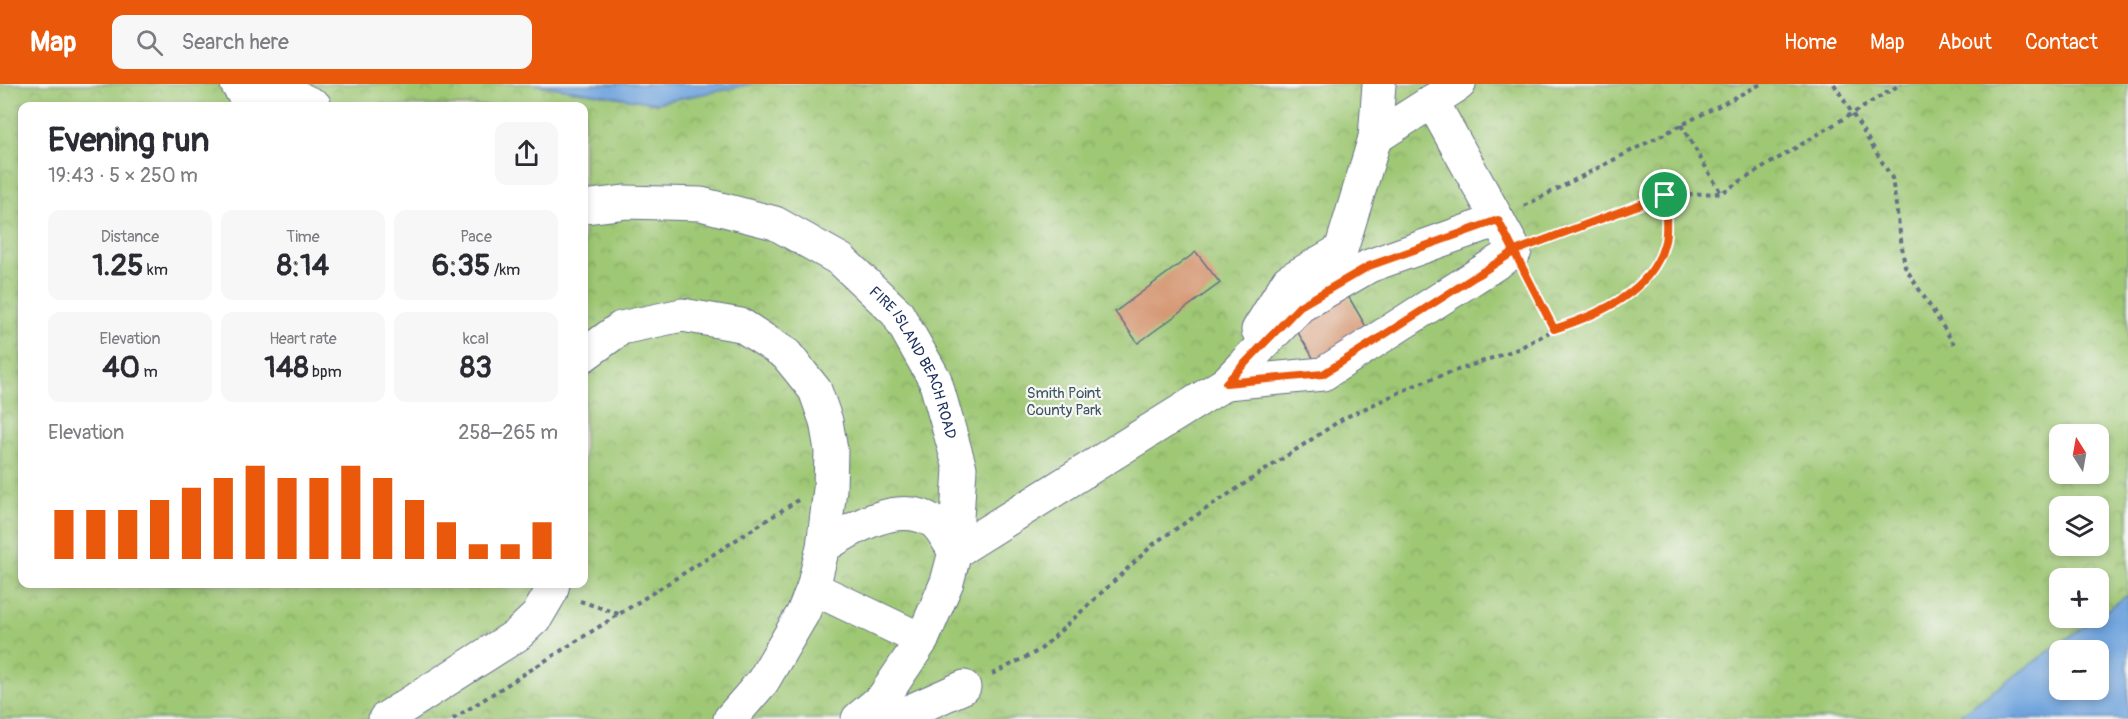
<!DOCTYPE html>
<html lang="en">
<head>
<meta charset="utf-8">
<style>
	body { margin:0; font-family:Pangolin,sans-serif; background:#f7f7f7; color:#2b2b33; height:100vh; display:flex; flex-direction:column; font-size:22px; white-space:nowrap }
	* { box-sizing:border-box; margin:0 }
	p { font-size:20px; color:#7c7c81 }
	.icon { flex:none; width:33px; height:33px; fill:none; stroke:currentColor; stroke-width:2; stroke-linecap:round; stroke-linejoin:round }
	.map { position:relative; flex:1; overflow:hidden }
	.drawer { position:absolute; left:18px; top:18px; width:570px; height:486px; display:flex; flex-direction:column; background:#fff; border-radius:12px; box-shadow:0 3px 9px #0003 }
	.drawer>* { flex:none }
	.needle { width:39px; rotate:349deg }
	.tools { position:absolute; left:2049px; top:340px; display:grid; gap:12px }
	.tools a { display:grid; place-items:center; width:60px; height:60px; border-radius:12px; background:#fff; box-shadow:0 3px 9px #0003; font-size:30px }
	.pin { position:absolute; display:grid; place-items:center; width:51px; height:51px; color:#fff; margin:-26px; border:3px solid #fff; border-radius:50%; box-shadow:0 2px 6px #0007 }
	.round { display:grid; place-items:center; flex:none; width:63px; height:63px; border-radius:12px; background:#f7f7f7 }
	.head { display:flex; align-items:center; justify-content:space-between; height:102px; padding:0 30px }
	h1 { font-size:33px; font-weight:700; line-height:45px }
	.metrics { display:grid; grid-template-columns:repeat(3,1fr); gap:9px; height:102px; padding:6px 30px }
	.metrics div { display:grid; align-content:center; border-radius:12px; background:#f7f7f7; text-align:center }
	.metrics b { font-size:30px; font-weight:700 }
	.metrics small { font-size:16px; font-weight:400 }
	.metrics p { font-size:16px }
	.chart { height:168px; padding:12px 30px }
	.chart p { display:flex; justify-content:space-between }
	.chart svg { width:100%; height:108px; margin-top:6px; stroke:#ea580c; stroke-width:6 }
	header { display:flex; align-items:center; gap:36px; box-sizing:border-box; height:84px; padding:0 30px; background:#ea580c; color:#fff }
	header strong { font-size:28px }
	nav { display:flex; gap:33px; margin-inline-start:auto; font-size:21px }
	.search { width:420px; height:54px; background:#f7f7f7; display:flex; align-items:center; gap:15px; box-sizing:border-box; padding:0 21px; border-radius:12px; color:#7c7c81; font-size:22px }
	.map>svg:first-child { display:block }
	.park { fill:url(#park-crowns); stroke:#5d7c69; stroke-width:1.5; fill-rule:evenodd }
	.water { fill:#71a4dd; stroke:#466a9e; stroke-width:1.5; fill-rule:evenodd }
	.building { fill:#d4946f }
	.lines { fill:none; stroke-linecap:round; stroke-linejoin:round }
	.minor-casing { stroke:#656f86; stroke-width:35 }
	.path { stroke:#656f86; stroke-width:4; stroke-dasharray:4.5 4.5; stroke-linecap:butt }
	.minor { stroke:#fff; stroke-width:33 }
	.route-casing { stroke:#fff; stroke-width:12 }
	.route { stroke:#ea580c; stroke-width:8 }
	.labels { text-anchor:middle; stroke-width:4.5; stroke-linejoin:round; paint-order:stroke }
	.street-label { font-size:15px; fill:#1b2f5e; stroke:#f6f6f2 }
	.park-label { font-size:15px; fill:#3c5564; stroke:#f6f6f2 }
</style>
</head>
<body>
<header>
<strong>Map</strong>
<div class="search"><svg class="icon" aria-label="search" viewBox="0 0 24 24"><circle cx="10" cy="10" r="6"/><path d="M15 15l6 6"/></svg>Search here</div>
<nav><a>Home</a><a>Map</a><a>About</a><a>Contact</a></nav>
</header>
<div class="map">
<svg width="2128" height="635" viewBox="0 0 2128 635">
	<defs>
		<pattern id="park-crowns" width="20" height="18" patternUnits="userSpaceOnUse" patternTransform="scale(1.5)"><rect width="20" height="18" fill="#9fc874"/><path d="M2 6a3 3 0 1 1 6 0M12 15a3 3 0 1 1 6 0" fill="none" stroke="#81a362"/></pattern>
	</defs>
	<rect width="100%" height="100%" fill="#f6f6f2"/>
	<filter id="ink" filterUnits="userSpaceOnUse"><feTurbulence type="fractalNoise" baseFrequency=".0167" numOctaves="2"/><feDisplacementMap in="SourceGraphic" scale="12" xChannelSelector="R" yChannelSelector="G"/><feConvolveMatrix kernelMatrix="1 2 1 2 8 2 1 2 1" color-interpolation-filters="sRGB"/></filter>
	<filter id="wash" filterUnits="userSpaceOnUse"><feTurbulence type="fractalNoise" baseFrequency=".008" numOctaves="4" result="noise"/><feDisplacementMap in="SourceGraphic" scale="24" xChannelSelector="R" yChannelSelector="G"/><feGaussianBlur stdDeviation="1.35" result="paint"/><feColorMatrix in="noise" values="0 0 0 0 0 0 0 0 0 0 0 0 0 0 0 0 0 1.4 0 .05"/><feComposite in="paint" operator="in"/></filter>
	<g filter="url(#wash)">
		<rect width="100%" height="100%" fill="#efe7d0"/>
		<path class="park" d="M 0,0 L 532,0 L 656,19 L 753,0 L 2128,0 L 2128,511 L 2099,532 L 2098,495 L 2060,495 L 2060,534 L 2096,534 L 1954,635 L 0,635 ZM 22,22 L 584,22 L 584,500 L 22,500 ZM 2060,351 L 2098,351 L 2098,390 L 2060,390 ZM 2060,423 L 2098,423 L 2098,462 L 2060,462 Z"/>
		<g class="water">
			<polygon points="532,0 753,0 656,19"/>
			<path d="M 2128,511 L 2128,635 L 1954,635 ZM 2060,567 L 2098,567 L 2098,606 L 2060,606 Z"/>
		</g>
		<g id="blocks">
			<g class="building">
				<polygon points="1196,168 1220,199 1138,259 1115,228"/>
				<polygon points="1347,210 1368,246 1315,277 1294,242"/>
			</g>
		</g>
	</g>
	<g filter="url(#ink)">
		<use href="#blocks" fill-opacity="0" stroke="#656f86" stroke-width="1.5"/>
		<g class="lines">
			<g class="minor-casing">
				<g id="minor">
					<polyline points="237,0 251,22"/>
					<polyline points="269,0 315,22"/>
					<polyline points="1375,54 1459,0"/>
					<path id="s1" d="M 584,123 L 626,118 L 701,120 L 775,139 L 841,176 L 897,229 L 935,296 L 960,384 L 955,468 L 947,498 L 922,556 L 883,614 L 858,635"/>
					<polyline points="1258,246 1288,197 1341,166 1375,54 1379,0"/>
					<polyline points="584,271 621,244 682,231 741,241 786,270 815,306 826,337 831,366 830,405 823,463 813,504 803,529 763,597 730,635"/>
					<polyline points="1226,299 1323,290 1515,167 1432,17"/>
					<path d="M 823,463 C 853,444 899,415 934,438 C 942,444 949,459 955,468"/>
					<polyline points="955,468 1226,299 1300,222 1369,182 1498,136"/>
					<polyline points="813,504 922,556"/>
					<polyline points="385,635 517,551 537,532 551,508 553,500"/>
					<polyline points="892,635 964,603"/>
				</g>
			</g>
			<g class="path">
				<polyline points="1834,0 1892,94 1905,183 1954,260"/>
				<polyline points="1681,41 1721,109"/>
				<polyline points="1524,122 1761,0"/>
				<polyline points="1543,156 1665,111 1721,109 1901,0"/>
				<polyline points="1529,195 1555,245"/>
				<polyline points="580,517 622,531"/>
				<polyline points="992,590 1040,566 1156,458 1344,334 1420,299 1518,265 1555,245 1596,232 1628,210 1655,182 1666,156 1665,111"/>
				<path d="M 453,635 C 568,562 684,490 798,416"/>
			</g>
			<use href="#minor" class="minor"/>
		</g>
	</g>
	<g class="lines" filter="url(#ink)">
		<g class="route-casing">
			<path id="route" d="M 1665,111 L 1515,167 L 1323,290 L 1226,299 L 1300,222 L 1369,182 L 1498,136 L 1554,245 C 1598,231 1654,207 1665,157 C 1668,143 1665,125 1665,111"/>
		</g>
		<use href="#route" class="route"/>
	</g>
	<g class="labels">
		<g class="street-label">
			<text dy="5" stroke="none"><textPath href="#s1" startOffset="398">FIRE ISLAND BEACH ROAD</textPath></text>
		</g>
		<g class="park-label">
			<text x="1064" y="314">Smith Point<tspan x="1064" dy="17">County Park</tspan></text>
		</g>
	</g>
</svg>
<div class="tools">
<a><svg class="needle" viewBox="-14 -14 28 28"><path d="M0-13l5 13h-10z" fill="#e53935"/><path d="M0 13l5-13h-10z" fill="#7c7c81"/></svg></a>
<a><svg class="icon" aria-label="layers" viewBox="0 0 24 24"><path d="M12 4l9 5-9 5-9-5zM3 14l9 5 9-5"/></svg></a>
<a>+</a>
<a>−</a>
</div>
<div class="pin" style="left:1665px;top:111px;background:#1e9e55"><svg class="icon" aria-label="arrive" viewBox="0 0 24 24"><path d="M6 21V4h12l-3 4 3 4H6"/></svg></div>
<section class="drawer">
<div class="head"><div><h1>Evening run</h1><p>19:43 · 5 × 250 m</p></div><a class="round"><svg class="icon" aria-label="share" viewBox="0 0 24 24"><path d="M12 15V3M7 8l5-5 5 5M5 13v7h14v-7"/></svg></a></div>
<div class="metrics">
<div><p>Distance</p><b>1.25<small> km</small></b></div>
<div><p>Time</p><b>8:14</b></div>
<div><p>Pace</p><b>6:35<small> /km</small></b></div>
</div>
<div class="metrics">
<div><p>Elevation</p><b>40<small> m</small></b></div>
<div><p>Heart rate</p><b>148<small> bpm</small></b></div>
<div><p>kcal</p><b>83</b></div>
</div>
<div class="chart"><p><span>Elevation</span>258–265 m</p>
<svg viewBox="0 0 160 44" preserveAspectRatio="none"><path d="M5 44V24M15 44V24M25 44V24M35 44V20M45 44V15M55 44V11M65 44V6M75 44V11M85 44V11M95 44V6M105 44V11M115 44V20M125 44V29M135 44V38M145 44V38M155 44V29"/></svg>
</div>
</section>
</div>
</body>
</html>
